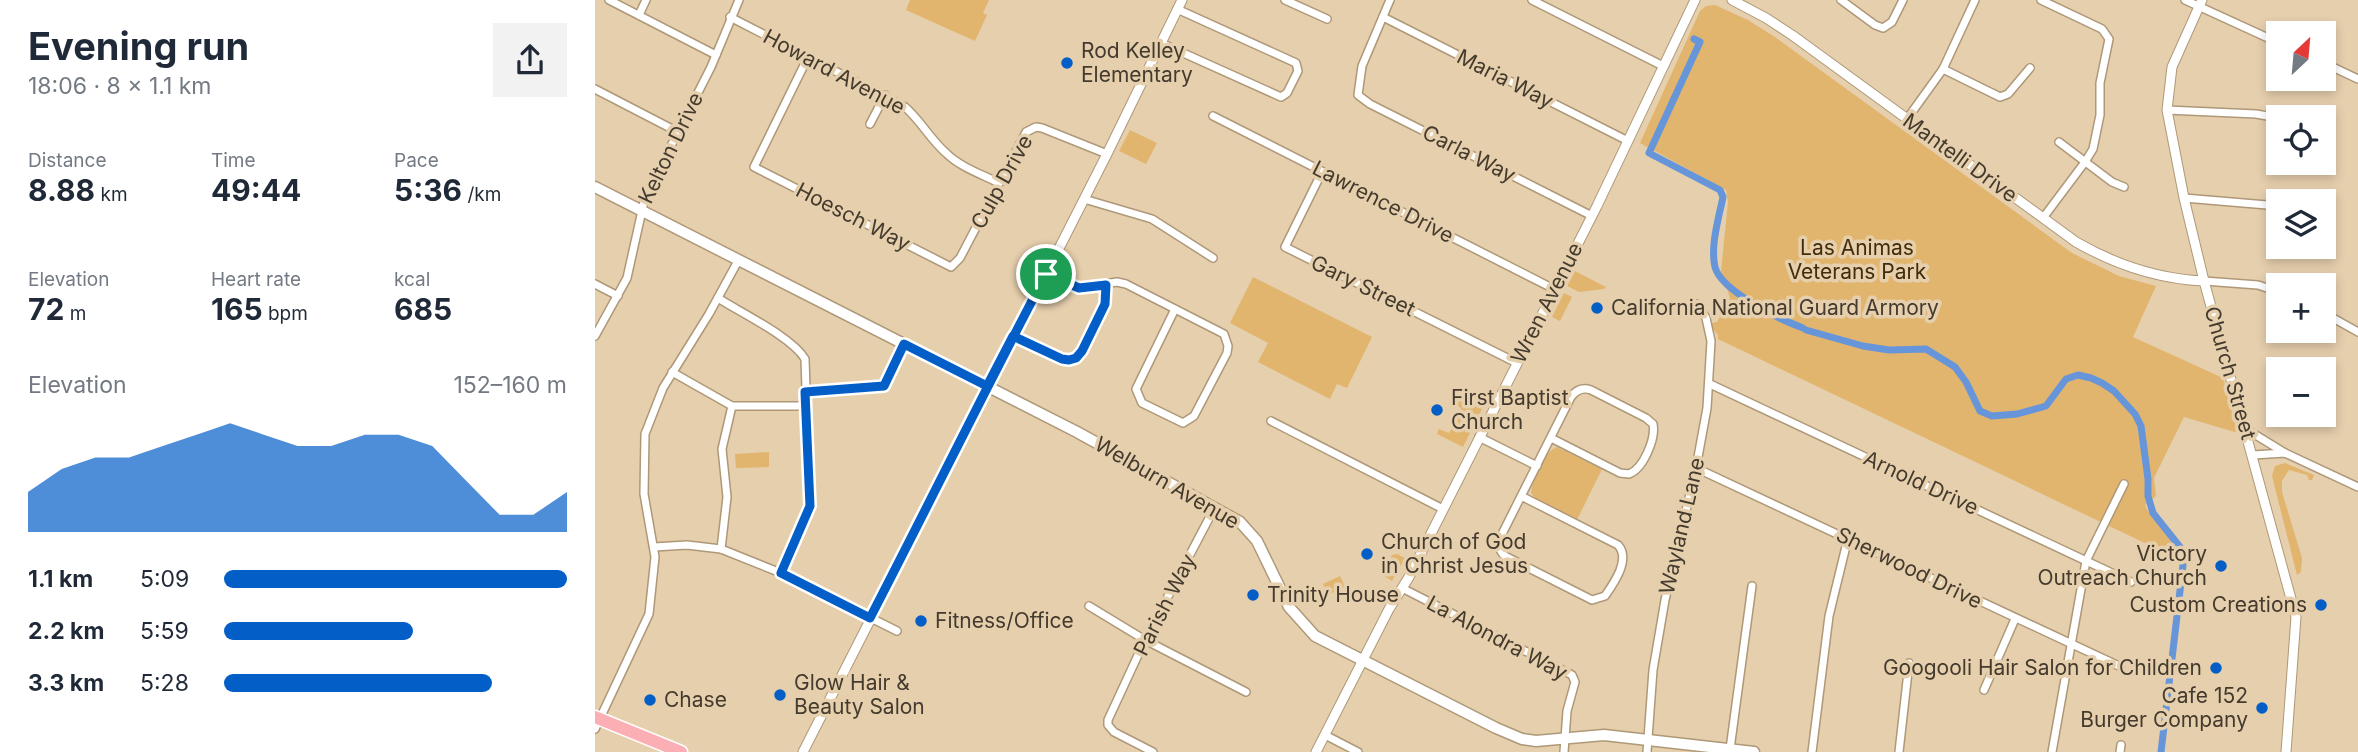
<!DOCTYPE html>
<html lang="en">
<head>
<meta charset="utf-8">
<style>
	body { margin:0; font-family:Inter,sans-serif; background:#f2f2f3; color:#1f2937; height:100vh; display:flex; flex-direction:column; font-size:26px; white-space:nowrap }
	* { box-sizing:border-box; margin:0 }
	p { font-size:23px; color:#747a83 }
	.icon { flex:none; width:38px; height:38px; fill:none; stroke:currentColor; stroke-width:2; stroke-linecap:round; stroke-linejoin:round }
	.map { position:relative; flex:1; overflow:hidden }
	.details { display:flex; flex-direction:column; background:#fff; width:595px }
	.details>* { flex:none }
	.needle { width:46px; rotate:26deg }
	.tools { position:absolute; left:1671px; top:21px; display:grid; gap:14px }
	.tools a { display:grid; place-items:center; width:70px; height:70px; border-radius:0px; background:#fff; box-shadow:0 4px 10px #0003; font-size:35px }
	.pin { position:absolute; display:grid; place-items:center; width:60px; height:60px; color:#fff; margin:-30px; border:4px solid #fff; border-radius:50%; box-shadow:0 2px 7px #0007 }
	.round { display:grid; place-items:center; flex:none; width:74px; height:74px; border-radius:0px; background:#f2f2f3 }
	.headline { display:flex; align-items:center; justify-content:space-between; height:119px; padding:0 28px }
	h1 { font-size:38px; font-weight:700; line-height:52px }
	.figures { display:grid; grid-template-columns:repeat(3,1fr); gap:10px; height:119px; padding:7px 28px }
	.figures div { display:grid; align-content:center }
	.figures b { font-size:30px; font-weight:700 }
	.figures small { font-size:19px; font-weight:400 }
	.figures p { font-size:19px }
	.chart { height:196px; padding:14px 28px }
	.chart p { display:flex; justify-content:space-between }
	.chart svg { width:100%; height:126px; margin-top:7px; fill:#045ec7; opacity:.7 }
	ul { padding:0 28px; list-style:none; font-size:23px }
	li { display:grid; grid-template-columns:112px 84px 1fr; align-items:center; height:52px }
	li i { height:18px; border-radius:9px; background:#045ec7 }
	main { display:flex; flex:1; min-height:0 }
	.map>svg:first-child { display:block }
	.green { fill:#e2b56e }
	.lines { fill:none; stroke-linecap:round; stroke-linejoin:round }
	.canal { stroke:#6695d9; stroke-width:7 }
	.minor-casing { stroke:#ae9878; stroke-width:10 }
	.tertiary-casing { stroke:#ae9878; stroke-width:11 }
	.secondary-casing { stroke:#ae9878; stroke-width:13 }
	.primary-casing { stroke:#fff; stroke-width:15 }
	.minor { stroke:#fff; stroke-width:7 }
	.tertiary { stroke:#fff; stroke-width:9 }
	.secondary { stroke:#fff; stroke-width:10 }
	.primary { stroke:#fbafb4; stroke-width:12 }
	.route-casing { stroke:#fff; stroke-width:14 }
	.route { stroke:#045ec7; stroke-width:9 }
	.poi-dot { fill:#045ec7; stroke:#e6cfad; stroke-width:2.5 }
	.labels { text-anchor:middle; stroke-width:7; stroke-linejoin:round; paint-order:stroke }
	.poi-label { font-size:21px; fill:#443b2e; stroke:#e6cfad; text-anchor:start }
	.street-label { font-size:21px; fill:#443b2e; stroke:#e6cfad }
	.park-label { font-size:21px; fill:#412d09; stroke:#e6cfad }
</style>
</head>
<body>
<main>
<section class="details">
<div class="headline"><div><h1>Evening run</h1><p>18:06 · 8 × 1.1 km</p></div><a class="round"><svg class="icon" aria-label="share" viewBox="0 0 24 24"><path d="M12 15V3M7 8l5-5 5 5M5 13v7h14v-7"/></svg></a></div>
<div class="figures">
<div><p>Distance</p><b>8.88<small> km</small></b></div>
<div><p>Time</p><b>49:44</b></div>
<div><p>Pace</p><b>5:36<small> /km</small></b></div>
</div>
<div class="figures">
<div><p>Elevation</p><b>72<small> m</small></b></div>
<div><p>Heart rate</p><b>165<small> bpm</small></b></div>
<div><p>kcal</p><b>685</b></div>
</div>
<div class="chart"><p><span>Elevation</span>152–160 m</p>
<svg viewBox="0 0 160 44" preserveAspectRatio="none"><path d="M0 44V30L10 22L20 18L30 18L40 14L50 10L60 6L70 10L80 14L90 14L100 10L110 10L120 14L130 26L140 38L150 38L160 30V44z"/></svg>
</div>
<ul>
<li><b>1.1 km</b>5:09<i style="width:100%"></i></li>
<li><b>2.2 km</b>5:59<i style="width:55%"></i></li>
<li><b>3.3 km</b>5:28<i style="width:78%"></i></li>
</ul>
</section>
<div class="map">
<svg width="1763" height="752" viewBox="0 0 1763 752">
	<rect width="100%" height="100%" fill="#e6cfad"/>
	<g class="green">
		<polygon points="315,0 394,0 388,13 392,15 380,41 311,10"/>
		<path d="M 1120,5 L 1153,20 L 1180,37 L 1477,253 L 1524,276 L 1561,286 L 1538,337 L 1628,378 L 1643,433 L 1589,417 L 1585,425 L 1559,478 L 1561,496 L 1550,505 C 1559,524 1579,535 1581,558 L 1123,339 L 1123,335 L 1117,328 L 1117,323 L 1122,322 L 1135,298 L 1126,271 L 1133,202 L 1131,190 L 1045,143 L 1105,11 L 1111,6 Z"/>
		<polygon points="535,130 562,143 551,164 524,151"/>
		<polygon points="980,271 1009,286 1011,286 1009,289 984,292 972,286"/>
		<polygon points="658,277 777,337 752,388 742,384 735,399 663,362 673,343 635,323"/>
		<polygon points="969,293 977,297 965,321 957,317"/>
		<polygon points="860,396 887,409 868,447 842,434 844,429 854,433 866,414 866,408 857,402"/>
		<path d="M 962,447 L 1007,469 L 982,520 L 941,499 L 936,493 C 937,479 949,451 962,447 Z"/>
		<polygon points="174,452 174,467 141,468 140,454"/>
		<polygon points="1690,463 1719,475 1717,480 1714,480 1712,475 1694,470 1687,481 1687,492 1707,558 1706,572 1702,575 1677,476 1680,466"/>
		<polygon points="802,554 810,558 797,581 788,575 797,555"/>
		<polygon points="745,576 750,587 733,595 728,584"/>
	</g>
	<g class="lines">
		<g class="canal">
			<path d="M 1099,39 L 1105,42 L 1054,153 L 1125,190 L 1128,197 C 1124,217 1115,246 1120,267 C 1126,291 1186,320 1208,328"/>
			<polyline points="1211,330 1268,346 1294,350 1331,349 1360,367 1371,382 1385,411 1397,416 1422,414 1451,406 1471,379 1483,375 1496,378 1507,383 1519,391 1540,414 1546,426 1553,479 1553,496 1558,513 1585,547 1588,565 1566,752"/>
		</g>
		<g class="minor-casing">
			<g id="minor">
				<polyline points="14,0 121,55"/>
				<polyline points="690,0 732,19"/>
				<polyline points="795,0 767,66 763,95 775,104 997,216"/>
				<polyline points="937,0 1068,66"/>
				<polyline points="1246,0 1280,25 1288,28 1297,22 1308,0"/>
				<polyline points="1446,0 1507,29 1514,39 1505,83 1505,115 1498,149 1490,162 1448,218"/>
				<polyline points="1590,0 1684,43"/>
				<polyline points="44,15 51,0"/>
				<path d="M 135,17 L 310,107 C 326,121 335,139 351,153 C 365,167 386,174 404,183"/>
				<polyline points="788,17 1033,141"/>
				<polyline points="566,43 686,97 692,93 703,71 701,63 582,9"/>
				<polyline points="213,57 159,167 356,267 365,258 431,132 441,127 447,128 512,154"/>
				<polyline points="1729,63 1763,79"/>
				<polyline points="1348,69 1405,97 1413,94 1435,68"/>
				<polyline points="0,89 83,132"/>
				<polyline points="1572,110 1661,114 1684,118"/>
				<polyline points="618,116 959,289"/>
				<polyline points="1312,119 1348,69 1380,0"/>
				<polyline points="275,124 290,95"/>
				<polyline points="1464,142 1517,182 1529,187"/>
				<polyline points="727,172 690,247 922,363"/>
				<polyline points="1589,198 1684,206"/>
				<polyline points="489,199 557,219 618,258"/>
				<polyline points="451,274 484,288 522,282 531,284 629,334 633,346 632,353 599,416 588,423 547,403 541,389 580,309"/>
				<polyline points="1609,281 1663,285 1684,292"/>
				<polyline points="0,284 23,296"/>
				<path d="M 123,298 C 146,313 197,337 210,359 L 215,506 L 186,573"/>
				<polyline points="1729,313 1763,332"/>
				<polyline points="0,336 32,278 50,197 116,67 144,0"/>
				<path d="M 418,336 L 467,359 L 481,358 C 498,340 510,309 511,285"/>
				<polyline points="77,372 137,406 211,406"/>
				<polyline points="1115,384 1536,582"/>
				<polyline points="210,392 289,386 309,344"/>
				<polyline points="676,421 848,509"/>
				<polyline points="1651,429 1690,453"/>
				<polyline points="884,437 942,466"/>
				<polyline points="1658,455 1690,453 1763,487"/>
				<polyline points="1101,468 1526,667"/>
				<path d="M 926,496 L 1023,545 C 1036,559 1019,583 1010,596 L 997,600 L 910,556 C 904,551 903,544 906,536 L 976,397 C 981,390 987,387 996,390 L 1051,418 L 1058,424 C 1061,439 1048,469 1034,474 L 1025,473 L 956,438"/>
				<polyline points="59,547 92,545 126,549 186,573 302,631"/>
				<polyline points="126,549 132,497 127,449 137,406"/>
				<polyline points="807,588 977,675 980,682 972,711 969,752"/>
				<polyline points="494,606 550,640 651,692"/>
				<polyline points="1389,690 1420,619"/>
				<polyline points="0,729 54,614 60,557 49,494 50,434 68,388 114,314 143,261"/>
				<polyline points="730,735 763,752"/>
				<polyline points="1135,749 1157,586"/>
				<polyline points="558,752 519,732 513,725 513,720 550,640 620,507"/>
				<polyline points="1052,752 1058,670 1070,600 1101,468 1112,408 1116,341 1111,318 1102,304"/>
				<polyline points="1217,752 1234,616 1253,538"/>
				<polyline points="1304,752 1314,663"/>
				<polyline points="1457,752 1491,561 1529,484"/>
				<polyline points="1525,752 1526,745"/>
			</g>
		</g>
		<g class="tertiary-casing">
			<g id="tertiary">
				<path d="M 1137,0 L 1171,18 L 1197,35 L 1481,242 C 1521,265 1563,279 1609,281"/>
				<polyline points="1607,0 1577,67 1572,110 1589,198 1609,281 1701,617 1691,752"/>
				<polyline points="208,752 512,154 587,0"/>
				<polyline points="721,752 794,609 814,577 1002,206 1100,0"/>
			</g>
		</g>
		<g class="secondary-casing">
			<polyline id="secondary" points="0,187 482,432 645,522 662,541 694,607 720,636 901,728 927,739 941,741 1009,735 1159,752"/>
		</g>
		<g class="primary-casing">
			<polyline id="primary" points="0,717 86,752"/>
		</g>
		<use href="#minor" class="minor"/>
		<use href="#tertiary" class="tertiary"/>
		<use href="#secondary" class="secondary"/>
		<use href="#primary" class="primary"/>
	</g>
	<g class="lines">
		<g class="route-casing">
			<path id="route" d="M 451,274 C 391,388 334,504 275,618 L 186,573 L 215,506 L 210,392 L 289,386 L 309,344 L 392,386 L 418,336 L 467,359 L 474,360 L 481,358 L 487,351 L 510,304 L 511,285 L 484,288 L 451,274"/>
		</g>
		<use href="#route" class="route"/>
	</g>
	<g class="poi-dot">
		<circle cx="472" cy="63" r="7"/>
		<circle cx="1002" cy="308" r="7"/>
		<circle cx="842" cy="410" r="7"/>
		<circle cx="772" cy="554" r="7"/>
		<circle cx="1626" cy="566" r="7"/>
		<circle cx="658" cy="595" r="7"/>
		<circle cx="1726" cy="605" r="7"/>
		<circle cx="326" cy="621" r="7"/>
		<circle cx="1621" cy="668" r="7"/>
		<circle cx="185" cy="695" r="7"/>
		<circle cx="55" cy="700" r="7"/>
		<circle cx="1667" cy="708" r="7"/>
	</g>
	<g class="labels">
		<g class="poi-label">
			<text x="486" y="58">Rod Kelley<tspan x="486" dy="24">Elementary</tspan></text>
			<text x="1016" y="315">California National Guard Armory</text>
			<text x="856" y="405">First Baptist<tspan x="856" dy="24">Church</tspan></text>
			<text x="786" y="549">Church of God<tspan x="786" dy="24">in Christ Jesus</tspan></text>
			<text x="1612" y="561" text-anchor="end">Victory<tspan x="1612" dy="24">Outreach Church</tspan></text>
			<text x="672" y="602">Trinity House</text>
			<text x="1712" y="612" text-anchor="end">Custom Creations</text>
			<text x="340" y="628">Fitness/Office</text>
			<text x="1607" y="675" text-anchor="end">Googooli Hair Salon for Children</text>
			<text x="199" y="690">Glow Hair &amp;<tspan x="199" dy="24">Beauty Salon</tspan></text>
			<text x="1653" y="703" text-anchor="end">Cafe 152<tspan x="1653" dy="24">Burger Company</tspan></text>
			<text x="69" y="707">Chase</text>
		</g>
		<g class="street-label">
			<text transform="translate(239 72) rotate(28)" y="7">Howard Avenue</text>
			<text transform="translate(910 79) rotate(27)" y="7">Maria Way</text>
			<text transform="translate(76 148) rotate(-64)" y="7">Kelton Drive</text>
			<text transform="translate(874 154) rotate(27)" y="7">Carla Way</text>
			<text transform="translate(1365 158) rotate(36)" y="7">Mantelli Drive</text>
			<text transform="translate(407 182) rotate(-61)" y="7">Culp Drive</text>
			<text transform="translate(788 202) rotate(27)" y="7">Lawrence Drive</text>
			<text transform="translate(258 217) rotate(27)" y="7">Hoesch Way</text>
			<text transform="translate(768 286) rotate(26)" y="7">Gary Street</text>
			<text transform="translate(952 303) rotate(-63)" y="7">Wren Avenue</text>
			<text transform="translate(1635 373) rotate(74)" y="7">Church Street</text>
			<text transform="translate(572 483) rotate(30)" y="7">Welburn Avenue</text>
			<text transform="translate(1326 483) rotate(25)" y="7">Arnold Drive</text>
			<text transform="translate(1087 526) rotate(-77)" y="7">Wayland Lane</text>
			<text transform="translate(1314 568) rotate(26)" y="7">Sherwood Drive</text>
			<text transform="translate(570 605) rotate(-63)" y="7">Parish Way</text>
			<text transform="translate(902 638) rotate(28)" y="7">La Alondra Way</text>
		</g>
		<g class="park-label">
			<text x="1262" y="255">Las Animas<tspan x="1262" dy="24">Veterans Park</tspan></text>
		</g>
	</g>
</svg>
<div class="tools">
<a><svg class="needle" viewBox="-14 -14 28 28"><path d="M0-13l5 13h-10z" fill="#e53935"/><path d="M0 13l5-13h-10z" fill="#747a83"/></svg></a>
<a><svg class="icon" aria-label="locate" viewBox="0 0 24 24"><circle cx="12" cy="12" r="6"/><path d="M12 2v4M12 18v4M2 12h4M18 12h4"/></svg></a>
<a><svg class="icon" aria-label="layers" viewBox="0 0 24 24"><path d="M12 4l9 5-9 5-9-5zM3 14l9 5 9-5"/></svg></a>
<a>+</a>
<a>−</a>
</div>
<div class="pin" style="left:451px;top:274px;background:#1e9e55"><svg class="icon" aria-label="arrive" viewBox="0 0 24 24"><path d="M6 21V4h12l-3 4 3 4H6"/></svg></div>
</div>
</main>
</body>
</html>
